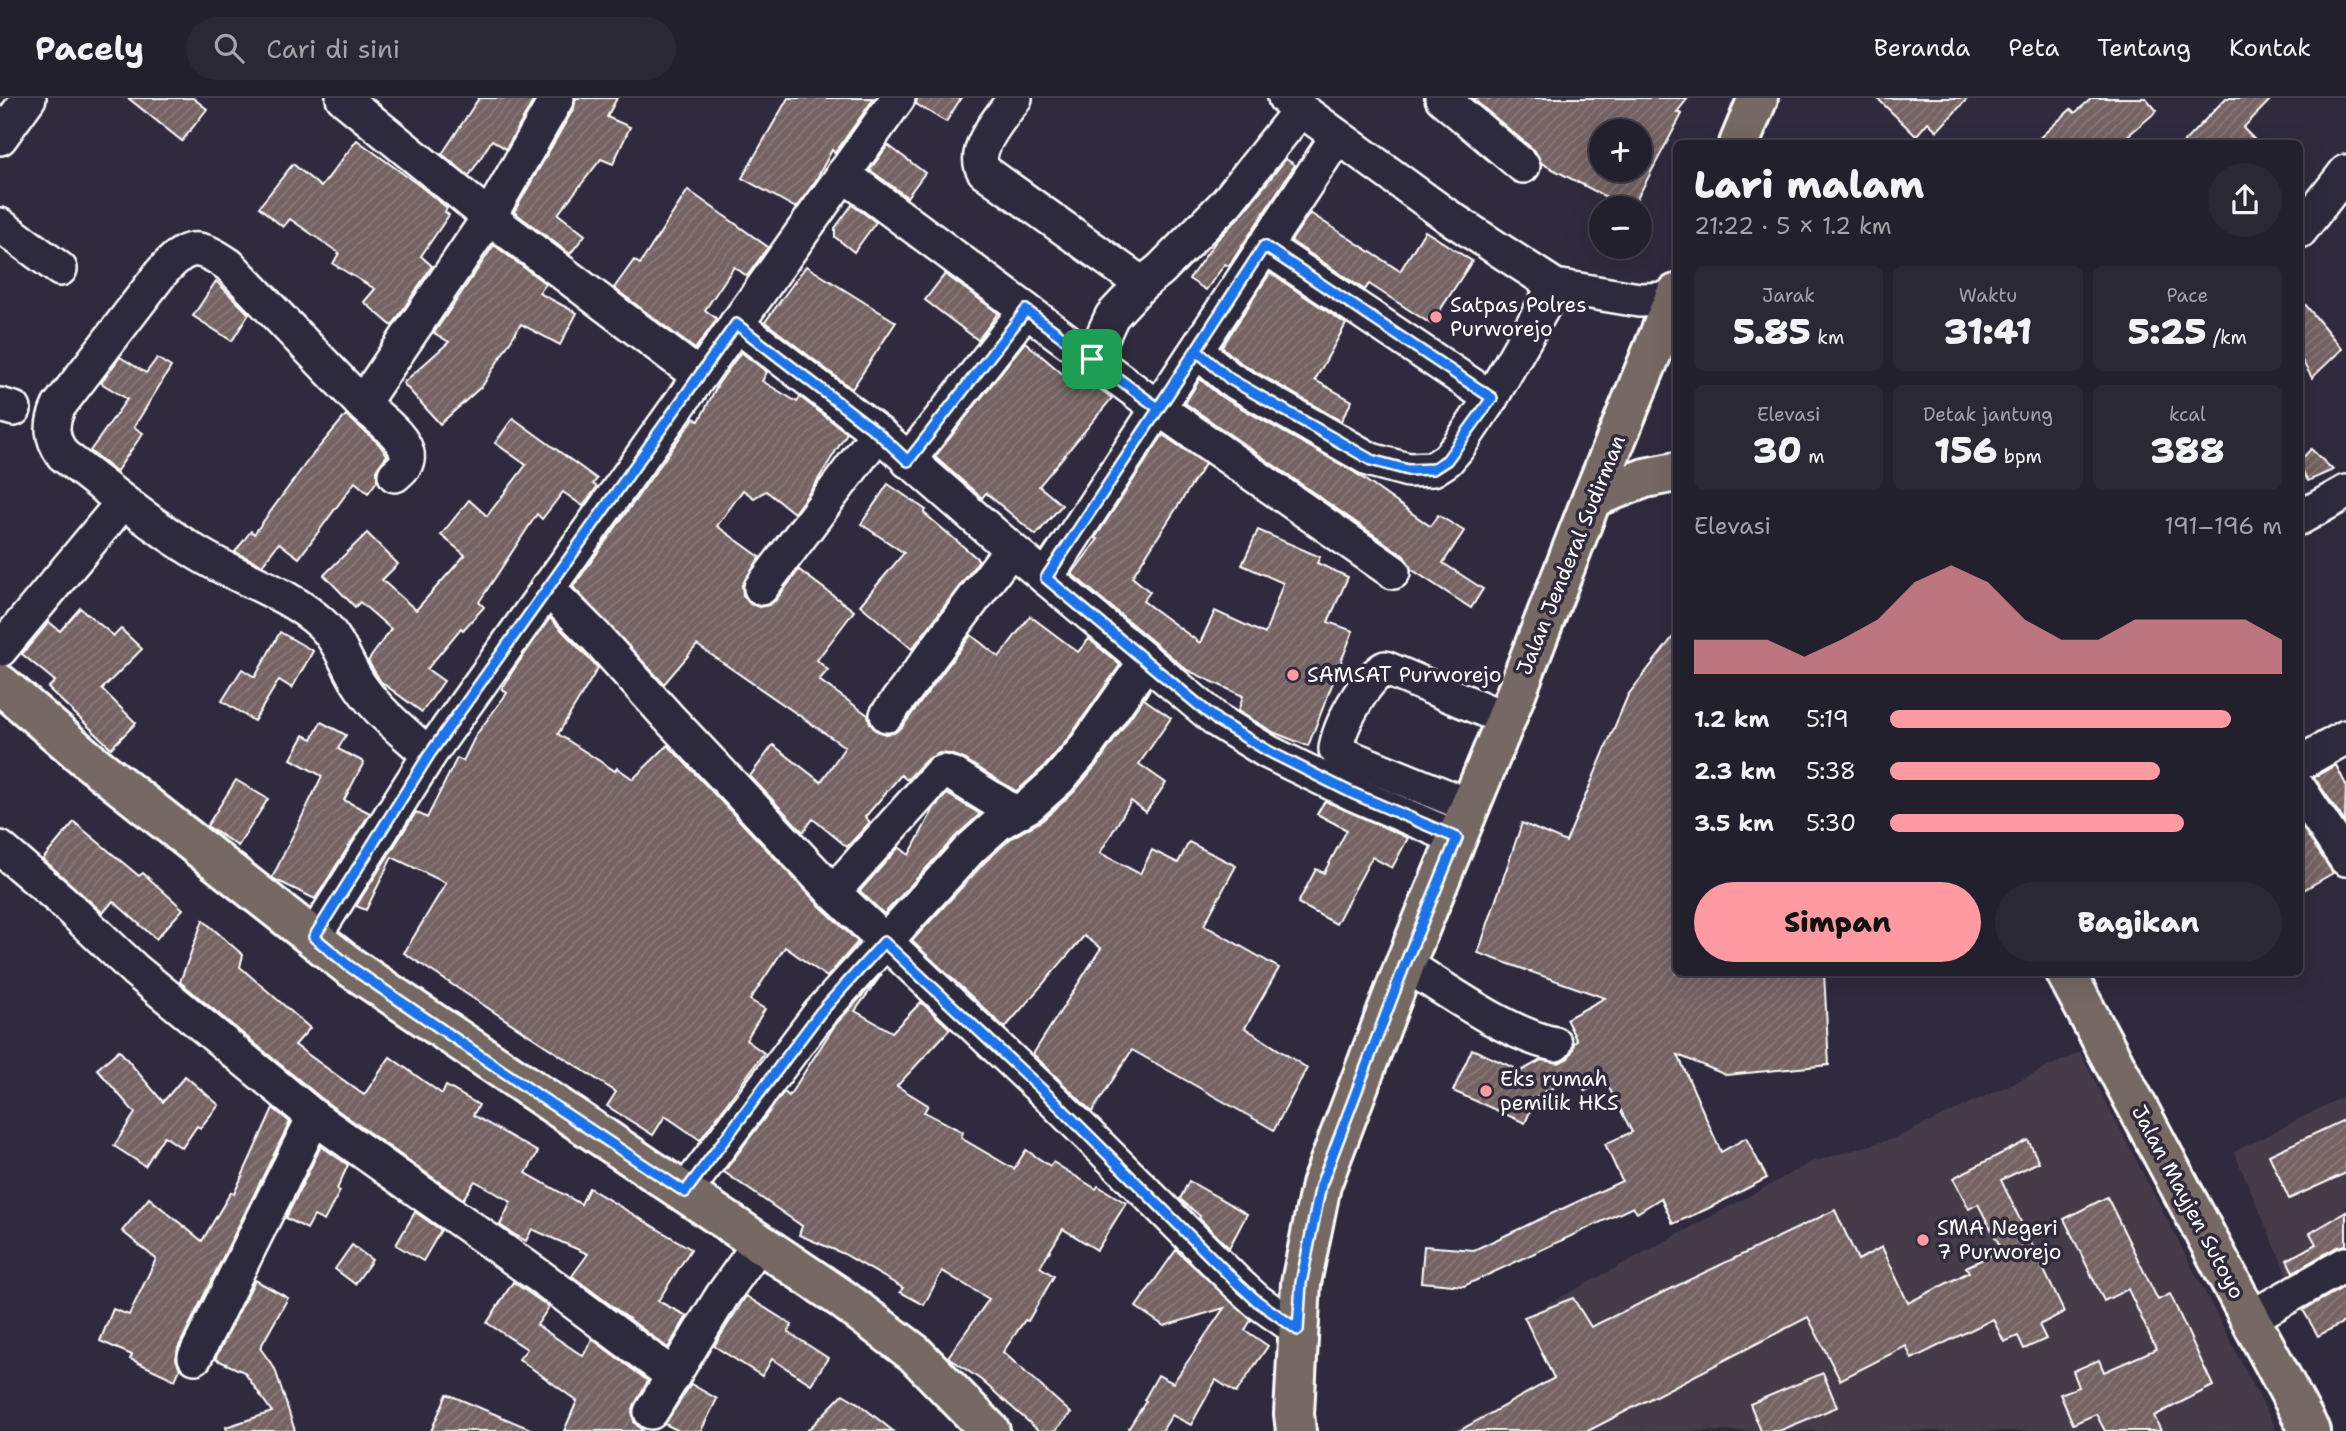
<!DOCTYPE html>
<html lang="id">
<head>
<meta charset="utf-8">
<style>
	body { margin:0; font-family:"Shantell Sans",sans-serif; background:#2b2836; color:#f1f3f6; height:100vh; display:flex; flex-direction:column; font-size:26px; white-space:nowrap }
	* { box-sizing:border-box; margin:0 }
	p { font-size:23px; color:#a3a3aa }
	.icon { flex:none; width:38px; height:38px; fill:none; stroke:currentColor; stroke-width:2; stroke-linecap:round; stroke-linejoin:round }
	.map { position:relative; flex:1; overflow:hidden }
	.sheet { position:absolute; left:1673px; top:42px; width:630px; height:836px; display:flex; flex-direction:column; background:#23202e; border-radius:10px; box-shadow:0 7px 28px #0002,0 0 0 2px #403e4a }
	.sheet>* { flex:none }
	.controls { position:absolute; left:1589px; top:21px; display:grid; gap:14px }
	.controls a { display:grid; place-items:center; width:63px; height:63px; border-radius:50%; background:#23202e; box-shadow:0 7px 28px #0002,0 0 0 2px #403e4a; font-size:35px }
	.pin { position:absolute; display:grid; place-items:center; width:60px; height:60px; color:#fff; margin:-30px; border-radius:14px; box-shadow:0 4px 10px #0006 }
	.round { display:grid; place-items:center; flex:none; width:74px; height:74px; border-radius:37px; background:#2b2836 }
	.overview { display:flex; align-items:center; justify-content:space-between; height:119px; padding:0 21px }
	h1 { font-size:38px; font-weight:800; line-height:52px }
	.metrics { display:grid; grid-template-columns:repeat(3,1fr); gap:10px; height:119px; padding:7px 21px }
	.metrics div { display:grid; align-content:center; border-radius:10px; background:#2b2836; text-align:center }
	.metrics b { font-size:35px; font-weight:800 }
	.metrics small { font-size:19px; font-weight:400 }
	.metrics p { font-size:19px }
	.chart { height:196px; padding:14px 21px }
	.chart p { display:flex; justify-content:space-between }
	.chart svg { width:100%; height:126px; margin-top:7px; fill:#ff9aa2; opacity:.7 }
	.cta { display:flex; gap:14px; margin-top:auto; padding:14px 21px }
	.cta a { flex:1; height:80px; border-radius:42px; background:#ff9aa2; color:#111; font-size:28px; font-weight:800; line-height:80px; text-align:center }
	.cta a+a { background:#2b2836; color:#f1f3f6 }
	ul { padding:0 21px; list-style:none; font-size:23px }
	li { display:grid; grid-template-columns:112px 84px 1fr; align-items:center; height:52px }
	li i { height:18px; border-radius:9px; background:#ff9aa2 }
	header { display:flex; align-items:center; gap:42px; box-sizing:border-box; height:98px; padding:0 35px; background:#23202e; border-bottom:2px solid #403e4a }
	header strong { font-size:33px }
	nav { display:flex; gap:38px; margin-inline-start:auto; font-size:24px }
	.search { width:490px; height:63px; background:#2b2836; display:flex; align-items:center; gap:18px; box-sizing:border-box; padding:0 24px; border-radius:38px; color:#a3a3aa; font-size:26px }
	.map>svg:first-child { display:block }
	.built { fill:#443b48 }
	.building { fill:url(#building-hatch); stroke:#fff; stroke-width:2; fill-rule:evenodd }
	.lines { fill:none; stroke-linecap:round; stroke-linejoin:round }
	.minor-casing { stroke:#fff; stroke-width:38 }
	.major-casing { stroke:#fff; stroke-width:44 }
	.minor { stroke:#2f2a3d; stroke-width:33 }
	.major { stroke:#766964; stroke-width:38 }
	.route-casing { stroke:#fff; stroke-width:14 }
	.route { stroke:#1a73e8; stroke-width:9 }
	.poi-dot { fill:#ff9aa2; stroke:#2f2a3d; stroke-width:2.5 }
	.labels { text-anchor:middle; stroke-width:7; stroke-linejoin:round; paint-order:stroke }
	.poi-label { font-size:21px; fill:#fff; stroke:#2f2a3d; text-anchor:start }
	.street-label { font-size:21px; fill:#fff; stroke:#2f2a3d }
</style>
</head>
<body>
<header>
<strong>Pacely</strong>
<div class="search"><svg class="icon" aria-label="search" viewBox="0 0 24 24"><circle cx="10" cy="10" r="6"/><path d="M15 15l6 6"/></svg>Cari di sini</div>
<nav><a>Beranda</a><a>Peta</a><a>Tentang</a><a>Kontak</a></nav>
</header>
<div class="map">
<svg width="2346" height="1333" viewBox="0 0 2346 1333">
	<defs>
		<pattern id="building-hatch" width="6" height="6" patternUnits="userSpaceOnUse" patternTransform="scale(1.75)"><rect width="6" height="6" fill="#756262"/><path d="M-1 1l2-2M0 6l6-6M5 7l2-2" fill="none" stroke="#8a7a7a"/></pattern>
	</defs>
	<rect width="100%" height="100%" fill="#2f2a3d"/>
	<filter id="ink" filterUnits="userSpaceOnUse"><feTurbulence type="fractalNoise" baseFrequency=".0143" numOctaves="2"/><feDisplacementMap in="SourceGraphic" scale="14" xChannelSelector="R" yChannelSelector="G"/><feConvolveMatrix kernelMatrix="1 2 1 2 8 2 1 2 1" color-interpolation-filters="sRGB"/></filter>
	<g filter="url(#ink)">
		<g class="built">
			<polygon points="2080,954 2277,1333 1452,1333 1554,1280 1524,1219 1812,1064 1895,1040"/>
			<polygon points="2346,997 2346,1158 2292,1188 2234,1054"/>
		</g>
		<g class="building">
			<polygon points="128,0 193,0 207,11 182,43"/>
			<polygon points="479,0 535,0 506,51 492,42 469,78 442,56"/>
			<polygon points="576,0 617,0 607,19 630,29 613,66 601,61 558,116 585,137 570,156 514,114 574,10"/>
			<polygon points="788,0 874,0 835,55 832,52 816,82 796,110 742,80"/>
			<polygon points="917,0 961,0 946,24 916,6"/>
			<path d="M 1472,0 L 1688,0 L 1677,14 L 1682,16 L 1632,110 L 1627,110 L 1541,65 L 1535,53 ZM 1601,33 L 1640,33 L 1640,72 L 1601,72 Z"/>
			<polygon points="1877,0 1968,0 1937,33 1928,24 1916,38"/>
			<polygon points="2092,0 2146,0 2157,13 2118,46 2033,46 2071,11 2075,15"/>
			<polygon points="2226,0 2272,0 2243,30 2259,46 2182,46"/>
			<polygon points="357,42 420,88 447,110 445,114 449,117 421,158 432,168 392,228 364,204 375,191 333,166 339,155 290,121 283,129 259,109 293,66 321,89"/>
			<polygon points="888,47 925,75 907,99 870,72"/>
			<polygon points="1286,61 1295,67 1229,168 1225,166 1206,192 1189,181 1216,143 1242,116"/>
			<polygon points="688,92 768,149 747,178 734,169 705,212 717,221 695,251 614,190 634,162 640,166"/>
			<polygon points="852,107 876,124 854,154 835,139 835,130"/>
			<polygon points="1310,115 1400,173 1425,133 1472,163 1431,226 1369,186 1365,192 1291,143"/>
			<polygon points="494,147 546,186 539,195 577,215 560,247 521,226 483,287 440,326 403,285 449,244 434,235"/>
			<polygon points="806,168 896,224 852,291 765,224"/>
			<polygon points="1270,175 1346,226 1315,282 1352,303 1341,323 1241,265 1222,249"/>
			<polygon points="945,176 998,215 978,242 925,202"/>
			<polygon points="216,183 249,216 232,243 193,218"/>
			<polygon points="2300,200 2342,251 2312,280 2300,259"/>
			<polygon points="1025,244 1071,283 1078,275 1112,300 1039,388 1062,407 1036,437 986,395 982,400 935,359"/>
			<polygon points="741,254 767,274 762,283 797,304 800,299 847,335 816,385 794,415 766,393 754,400 743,392 717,428 760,459 742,487 743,497 750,506 759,509 769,507 776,502 799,472 854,513 817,562 828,572 819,582 868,617 870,625 875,632 885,636 894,635 902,629 971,537 999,559 1030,518 1078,554 1089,541 1120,567 1068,641 1045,668 1019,691 1016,693 964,661 950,656 939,655 926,662 907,682 901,677 865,719 870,724 847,749 813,721 803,734 750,678 773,647 821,684 845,649 697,547 664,586 573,489 694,320 699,323 718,286"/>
			<polygon points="120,259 146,275 157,260 171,269 134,329 143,335 116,374 90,353 127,301 101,285"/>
			<polygon points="1200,281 1220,298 1354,374 1430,428 1438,417 1464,433 1443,465 1483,491 1471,510 1411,471 1404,458 1185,305"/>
			<polygon points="346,317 378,345 387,357 377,371 377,383 368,395 355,384 299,460 279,445 262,467 235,454 251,433 254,436 309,361"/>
			<polygon points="513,320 597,381 593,386 597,389 583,408 563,394 542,421 537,416 479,504 484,509 463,532 461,530 427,571 444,583 422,614 381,584 368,563 391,531 360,504 355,509 324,477 367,435 398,466 382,482 416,512 465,457 441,437 469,402 487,418 526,367 495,345"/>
			<polygon points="1163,337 1205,366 1132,479 1150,494 1143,503 1200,545 1215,513 1265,536 1283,485 1242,467 1258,432 1320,459 1317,465 1348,479 1328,524 1353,533 1308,648 1275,635 1238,613 1243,598 1187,572 1072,476 1098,441 1095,440"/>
			<polygon points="2311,351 2333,372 2308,383 2300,368 2300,363"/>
			<polygon points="888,386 926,412 924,415 979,462 912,551 860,507 904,455 861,426"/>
			<polygon points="80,510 114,538 121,531 142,551 102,591 136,625 111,650 48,590 55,583 22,556 49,524 60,533"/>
			<polygon points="550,520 598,570 558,636 615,673 617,670 633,681 668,647 819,807 858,844 827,879 785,849 750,902 765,911 746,942 764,955 700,1042 665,1018 653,1037 607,1008 616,994 404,855 446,785 392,759 366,812 356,808 416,714 427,720 457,660 463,663 476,637 507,595 502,591 512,574"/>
			<polygon points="280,534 313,553 292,590 279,582 254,623 222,603 242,571 255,579"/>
			<polygon points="1676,535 1676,875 1824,875 1829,967 1726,977 1678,957 1721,1054 1746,1040 1767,1080 1707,1111 1673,1126 1661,1100 1637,1115 1633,1109 1464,1188 1421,1184 1424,1148 1474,1152 1622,1083 1605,1046 1632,1034 1605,982 1585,993 1577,977 1537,998 1525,1025 1453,993 1472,951 1521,973 1541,962 1559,965 1568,960 1573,952 1574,945 1577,943 1566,921 1605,900 1478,855 1522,725 1566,744 1628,597"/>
			<polygon points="1150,591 1144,601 1171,620 1139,666 1166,685 1146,714 1131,703 1100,755 1140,776 1152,752 1178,765 1189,744 1236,768 1204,827 1279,870 1245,930 1307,970 1274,1032 1132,952 1092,1014 1033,956 1101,850 1084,838 1005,930 912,843 984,765 1010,741 1043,722 1074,694 1099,664"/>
			<polygon points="321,624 346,637 338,651 364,664 344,702 370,715 315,801 272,780 322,678 291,661 304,637 312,641"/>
			<polygon points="2336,667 2346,687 2345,724 2314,679"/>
			<polygon points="236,682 268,701 238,748 207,728"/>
			<polygon points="947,696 980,716 956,738 884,816 860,793 899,749 909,757 934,710"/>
			<polygon points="1325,703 1408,740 1392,770 1372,759 1336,826 1298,805 1316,771 1324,775 1347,732 1317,716"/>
			<polygon points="74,724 139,778 143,775 183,811 156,841 113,803 103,815 43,761"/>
			<polygon points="2300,726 2333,775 2300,794"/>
			<polygon points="203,822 243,857 240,869 310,930 295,947 364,997 390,959 442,996 446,988 479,1007 473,1017 538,1054 526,1075 581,1106 589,1090 691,1151 658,1203 687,1218 668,1250 572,1178 588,1156 532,1131 526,1143 515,1137 500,1127 511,1104 475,1083 463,1101 326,1004 180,884"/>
			<polygon points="882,876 855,913 892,934 921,904 950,931 897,988 928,1007 924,1014 963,1034 961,1040 1014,1071 1026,1052 1050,1068 1053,1064 1096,1091 1098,1088 1126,1105 1097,1152 1063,1131 1040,1169 1054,1178 1028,1223 1025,1222 1003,1254 1071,1315 1055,1333 1039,1333 981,1282 948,1259 989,1201 942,1173 924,1207 900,1194 903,1190 844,1156 799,1137 802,1128 724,1074 784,994 789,998 835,927"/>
			<polygon points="119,952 163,1004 185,978 219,1007 200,1030 197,1028 182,1050 164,1038 145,1068 114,1048 135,1015 97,971"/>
			<polygon points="273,1010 290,1024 178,1250 176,1261 180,1271 175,1282 130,1261 132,1257 100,1243 113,1211 129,1217 156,1161 122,1133 149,1100 202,1143 231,1094 234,1096"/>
			<polygon points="2346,1021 2346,1075 2289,1101 2269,1057"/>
			<polygon points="2028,1042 2039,1064 2001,1082 2064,1214 2039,1227 2046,1241 2024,1251 2018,1238 2004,1244 1993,1221 1912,1261 1906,1248 1840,1282 1808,1219 1588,1333 1459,1333 1554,1280 1524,1219 1573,1200 1591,1229 1835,1112 1858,1162 1882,1149 1908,1205 1969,1174 1966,1169 2002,1152 1978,1106 1969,1111 1953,1080"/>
			<polygon points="321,1048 348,1067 337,1091 340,1093 324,1123 314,1118 307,1131 286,1120"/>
			<polygon points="1189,1083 1247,1116 1229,1150 1199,1120 1200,1118 1180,1101"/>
			<polygon points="2107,1099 2158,1202 2170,1196 2213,1288 2154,1318 2161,1333 2105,1333 2096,1316 2073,1326 2060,1296 2079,1289 2073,1273 2099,1262 2104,1274 2156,1251 2128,1191 2104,1203 2064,1121"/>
			<polygon points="415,1114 441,1132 423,1163 396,1147"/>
			<polygon points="2346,1114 2346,1147 2337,1149 2293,1174 2287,1162 2316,1146 2310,1135"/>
			<polygon points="352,1147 372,1162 355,1186 335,1171"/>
			<polygon points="1176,1152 1251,1222 1245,1232 1268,1248 1236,1295 1216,1282 1191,1327 1172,1317 1162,1333 1127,1333 1146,1303 1144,1302 1158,1277 1173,1285 1224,1210 1164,1228 1136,1209"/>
			<polygon points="255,1182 288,1200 260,1250 275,1271 295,1333 227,1333 226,1329 272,1314 244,1274 215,1261"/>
			<polygon points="513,1184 549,1209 537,1227 583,1258 592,1241 648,1283 632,1313 634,1324 643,1333 564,1333 577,1303 519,1261 527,1251 487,1225"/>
			<polygon points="2346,1188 2346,1223 2318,1238 2303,1212"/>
			<polygon points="746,1198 792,1227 788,1234 828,1260 811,1286 772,1261 762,1278 714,1248"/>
			<polygon points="1823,1275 1837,1309 1779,1333 1761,1333 1750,1306"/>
			<polygon points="691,1286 717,1301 701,1333 679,1333 665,1326"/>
			<polygon points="447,1296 535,1333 431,1333"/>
			<polygon points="843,1296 858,1305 893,1333 807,1333"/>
		</g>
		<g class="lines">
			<g class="minor-casing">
				<g id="minor">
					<polyline points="343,0 489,119 699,278"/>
					<path d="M 1015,0 C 1003,17 970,52 984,73 L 1142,186"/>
					<polyline points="1285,0 1446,117 1555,188 1639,202 1675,201"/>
					<polyline points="1442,0 1523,68"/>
					<polyline points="0,40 29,0"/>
					<polyline points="843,76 1158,310 1393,474"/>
					<polyline points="0,127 60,171"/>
					<polyline points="2300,133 2346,74"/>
					<polyline points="1264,148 1491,300"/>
					<polyline points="736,226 878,335 1011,451 1218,623 1268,654 1352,695 1457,740"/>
					<polyline points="1197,253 1230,281 1371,362 1408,372 1433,371 1447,362 1458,349 1491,300 1555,188"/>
					<polyline points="1092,261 1112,218 1142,186 1160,172 1227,104 1300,12"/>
					<path d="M 362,306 C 375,317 415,345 406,365 C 404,370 398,374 395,377"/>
					<polyline points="0,307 14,311"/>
					<polyline points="908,363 1026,212"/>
					<polyline points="2300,420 2346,394"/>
					<polyline points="1046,480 1337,39"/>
					<polyline points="547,490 596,539 668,619 833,794 1054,1003 1236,1184 1257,1203 1298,1232"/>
					<polyline points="761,490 878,335"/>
					<polyline points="0,552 123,404"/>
					<polyline points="887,617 1011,451"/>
					<path d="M 429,657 C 405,635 379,615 361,589 C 347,569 340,543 322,526 C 286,493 237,480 197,455 C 150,426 107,391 63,357 C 51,340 50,327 59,308 L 161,175 C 187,146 197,145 229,167 L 362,306 L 489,119 L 557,0"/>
					<polyline points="2300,665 2346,639"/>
					<polyline points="2300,692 2346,761"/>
					<path d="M 1470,708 L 1342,656 L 1336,651 C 1339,628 1364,582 1385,570 L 1506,621"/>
					<polyline points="0,750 60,801 135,872 314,1019 546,1183 672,1277"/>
					<polyline points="833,794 940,675 944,674 954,677 1015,715"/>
					<polyline points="314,839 429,657 898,0"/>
					<path d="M 1405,866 C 1446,892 1509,937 1555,946"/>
					<polyline points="685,1094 820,915 970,751 999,725 1030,707 1059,681 1083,653 1146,563"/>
					<polyline points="2250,1220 2346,1166"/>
					<polyline points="195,1259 314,1019"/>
					<polyline points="651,1314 722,1198 759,1146"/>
				</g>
			</g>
			<g class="major-casing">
				<g id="major">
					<polyline points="1739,46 1758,0"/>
					<polyline points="1592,400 1645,380 1676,374"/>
					<polyline points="0,586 87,661 349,868 841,1200 914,1255 990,1333"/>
					<polyline points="2066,875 2310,1333"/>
					<polyline points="1296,1333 1294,1316 1301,1185 1321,1087 1405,866 1506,621 1592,400 1676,196"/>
				</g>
			</g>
			<use href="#minor" class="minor"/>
			<use href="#major" class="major"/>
		</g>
	</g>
	<g class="lines" filter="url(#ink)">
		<g class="route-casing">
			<polyline id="route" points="1092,261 1026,212 908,363 878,335 736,226 429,657 314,839 349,868 539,998 685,1094 820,915 884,844 1054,1003 1236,1184 1257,1203 1298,1232 1301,1185 1321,1087 1405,866 1457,740 1352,695 1268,653 1218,623 1046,480 1197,253 1230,281 1371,362 1408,372 1433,371 1447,362 1492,300 1264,148 1158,310 1092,261"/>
		</g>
		<use href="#route" class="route"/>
	</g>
	<g class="poi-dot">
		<circle cx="1436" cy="219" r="7"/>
		<circle cx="1293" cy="577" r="7"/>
		<circle cx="1486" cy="993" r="7"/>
		<circle cx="1923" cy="1142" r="7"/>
	</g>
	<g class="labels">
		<g class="poi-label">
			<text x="1450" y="214">Satpas Polres<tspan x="1450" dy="24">Purworejo</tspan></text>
			<text x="1307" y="584">SAMSAT Purworejo</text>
			<text x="1500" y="988">Eks rumah<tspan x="1500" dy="24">pemilik HKS</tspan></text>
			<text x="1937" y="1137">SMA Negeri<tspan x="1937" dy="24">7 Purworejo</tspan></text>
		</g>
		<g class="street-label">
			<text transform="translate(1571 457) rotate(-68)" y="7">Jalan Jenderal Sudirman</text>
			<text transform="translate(2188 1104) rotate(62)" y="7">Jalan Mayjen Sutoyo</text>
		</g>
	</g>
</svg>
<div class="controls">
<a>+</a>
<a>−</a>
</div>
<div class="pin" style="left:1092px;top:261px;background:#1e9e55"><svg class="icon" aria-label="arrive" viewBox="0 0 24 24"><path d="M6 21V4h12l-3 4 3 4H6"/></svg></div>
<section class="sheet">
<div class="overview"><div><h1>Lari malam</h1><p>21:22 · 5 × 1.2 km</p></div><a class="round"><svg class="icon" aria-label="share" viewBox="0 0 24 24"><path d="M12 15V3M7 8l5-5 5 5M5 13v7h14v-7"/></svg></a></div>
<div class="metrics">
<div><p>Jarak</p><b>5.85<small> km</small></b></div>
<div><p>Waktu</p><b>31:41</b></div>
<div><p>Pace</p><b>5:25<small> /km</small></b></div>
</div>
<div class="metrics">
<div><p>Elevasi</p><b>30<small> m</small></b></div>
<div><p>Detak jantung</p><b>156<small> bpm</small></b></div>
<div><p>kcal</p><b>388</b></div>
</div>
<div class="chart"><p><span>Elevasi</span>191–196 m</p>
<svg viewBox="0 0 160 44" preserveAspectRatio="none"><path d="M0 44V32L10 32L20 32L30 38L40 32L50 25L60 12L70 6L80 12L90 25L100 32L110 32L120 25L130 25L140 25L150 25L160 32V44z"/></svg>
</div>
<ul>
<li><b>1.2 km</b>5:19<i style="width:87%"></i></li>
<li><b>2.3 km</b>5:38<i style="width:69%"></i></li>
<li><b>3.5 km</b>5:30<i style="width:75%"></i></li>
</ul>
<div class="cta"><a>Simpan</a><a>Bagikan</a></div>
</section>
</div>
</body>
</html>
